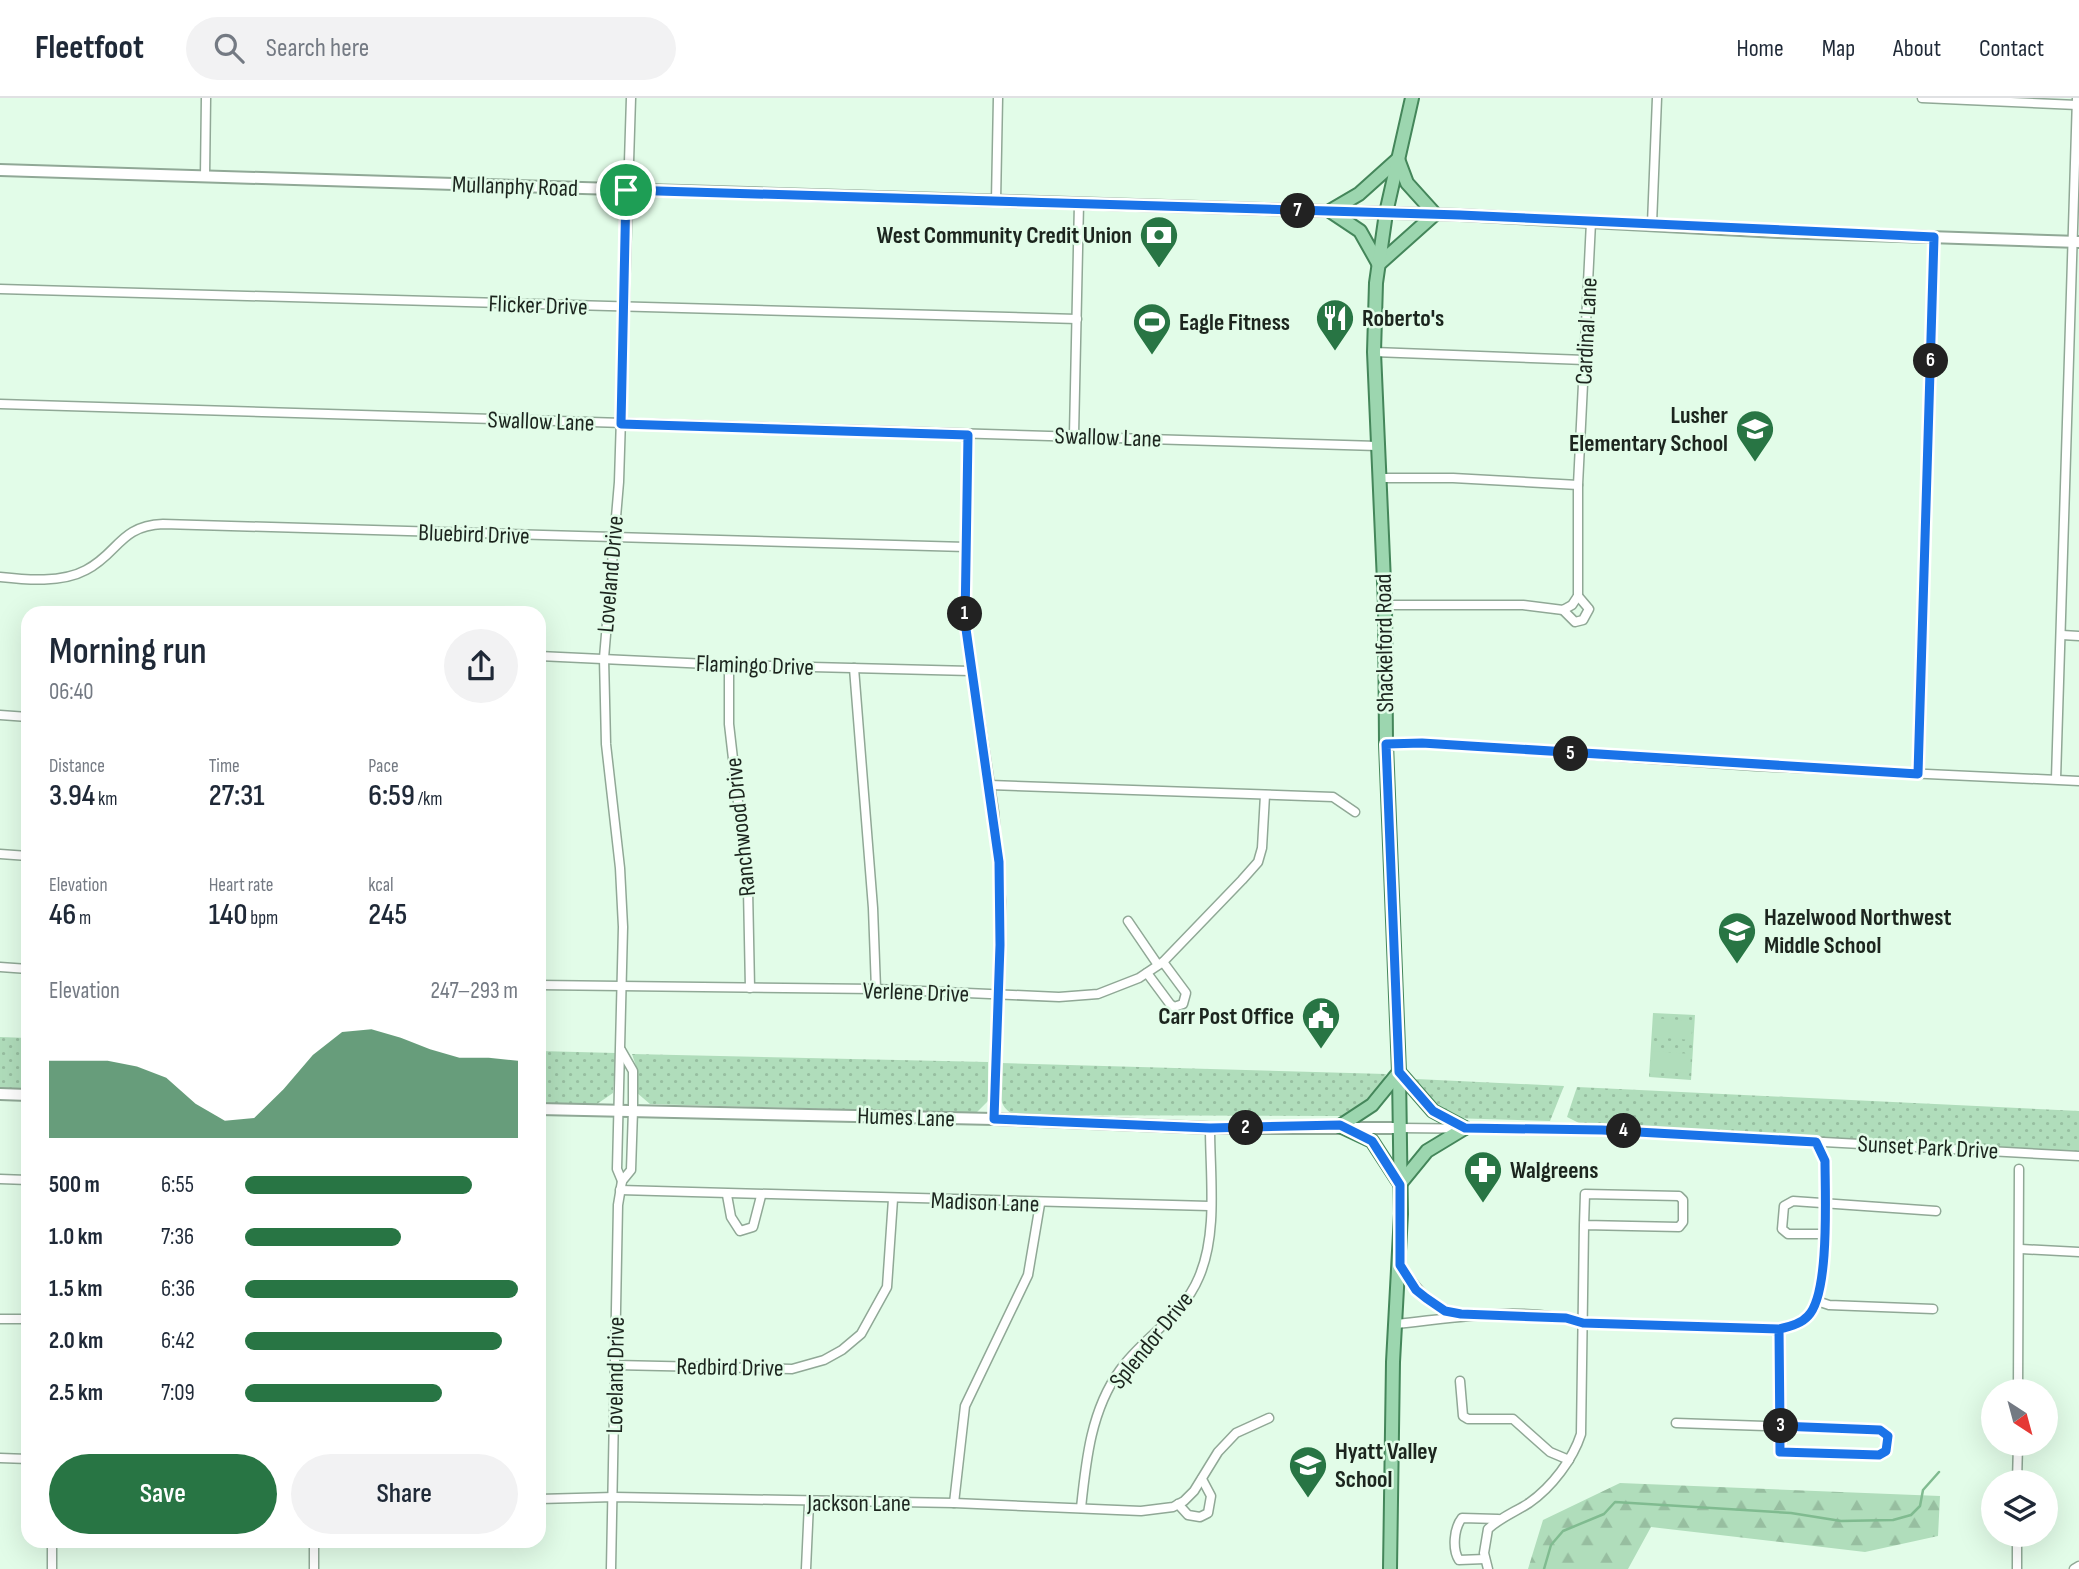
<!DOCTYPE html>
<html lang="en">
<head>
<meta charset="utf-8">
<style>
	body { margin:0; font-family:"Sofia Sans Condensed",sans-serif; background:#f2f2f3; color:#1f2937; height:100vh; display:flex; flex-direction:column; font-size:26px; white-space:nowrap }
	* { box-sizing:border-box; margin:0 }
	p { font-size:23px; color:#747a83 }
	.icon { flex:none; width:38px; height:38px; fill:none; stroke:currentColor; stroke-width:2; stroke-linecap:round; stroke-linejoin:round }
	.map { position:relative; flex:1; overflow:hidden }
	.drawer { position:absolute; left:21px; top:508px; width:525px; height:942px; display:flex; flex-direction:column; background:#fff; border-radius:21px; box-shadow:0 7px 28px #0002 }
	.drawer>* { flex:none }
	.needle { width:46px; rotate:144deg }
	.fabs { position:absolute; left:1981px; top:1281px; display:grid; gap:14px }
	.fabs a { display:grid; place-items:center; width:77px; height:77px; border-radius:50%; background:#fff; box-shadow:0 7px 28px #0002; font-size:35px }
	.pin { position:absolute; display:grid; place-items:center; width:60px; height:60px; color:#fff; margin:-30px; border:4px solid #fff; border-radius:50%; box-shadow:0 2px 7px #0007 }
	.km { position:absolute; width:35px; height:35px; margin:-18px; border-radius:50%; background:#222; color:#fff; font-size:19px; line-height:35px; text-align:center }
	.round { display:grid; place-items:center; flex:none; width:74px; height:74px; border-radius:37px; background:#f2f2f3 }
	.overview { display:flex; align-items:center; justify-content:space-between; height:119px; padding:0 28px }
	h1 { font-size:38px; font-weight:600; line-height:52px }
	.stats { display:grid; grid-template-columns:repeat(3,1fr); gap:10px; height:119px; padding:7px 28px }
	.stats div { display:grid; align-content:center }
	.stats b { font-size:30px; font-weight:600 }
	.stats small { font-size:19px; font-weight:400 }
	.stats p { font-size:19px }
	.chart { height:196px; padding:14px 28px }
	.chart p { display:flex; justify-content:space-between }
	.chart svg { width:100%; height:126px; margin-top:7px; fill:#287544; opacity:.7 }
	.primary-button { display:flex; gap:14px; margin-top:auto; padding:14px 28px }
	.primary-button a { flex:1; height:80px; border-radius:42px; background:#287544; color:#fff; font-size:28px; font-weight:600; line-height:80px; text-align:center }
	.primary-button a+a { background:#f2f2f3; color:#1f2937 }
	ul { padding:0 28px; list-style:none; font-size:23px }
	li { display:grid; grid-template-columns:112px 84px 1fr; align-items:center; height:52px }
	li i { height:18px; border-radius:9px; background:#287544 }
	header { display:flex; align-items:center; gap:42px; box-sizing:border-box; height:98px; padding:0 35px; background:#fff; border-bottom:2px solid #e0e1e3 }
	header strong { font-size:33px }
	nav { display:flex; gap:38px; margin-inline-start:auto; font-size:24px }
	.search { width:490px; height:63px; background:#f2f2f3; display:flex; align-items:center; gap:18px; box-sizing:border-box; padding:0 24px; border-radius:38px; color:#747a83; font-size:26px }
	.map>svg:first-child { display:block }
	.green { fill:url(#green-dots) }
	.forest { fill:url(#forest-firs) }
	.pitch { fill:#b0ddbb }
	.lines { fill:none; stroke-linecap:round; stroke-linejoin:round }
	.stream { stroke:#80bb90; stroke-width:2.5 }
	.minor-casing { stroke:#90a896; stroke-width:11 }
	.tertiary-casing { stroke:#90a896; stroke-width:14 }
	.primary-casing { stroke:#44865a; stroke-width:16 }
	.minor { stroke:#fff; stroke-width:8 }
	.tertiary { stroke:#fff; stroke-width:10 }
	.primary { stroke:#9cd6af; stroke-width:12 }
	.route-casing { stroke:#fff; stroke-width:14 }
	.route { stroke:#1a73e8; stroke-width:9 }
	.labels { text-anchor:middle; stroke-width:5; stroke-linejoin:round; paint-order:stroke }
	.street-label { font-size:24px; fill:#1c251e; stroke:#e2fce8 }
	.poi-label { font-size:24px; font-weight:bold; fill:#1c251e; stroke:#e2fce8; text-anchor:start }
</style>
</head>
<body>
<header>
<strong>Fleetfoot</strong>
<div class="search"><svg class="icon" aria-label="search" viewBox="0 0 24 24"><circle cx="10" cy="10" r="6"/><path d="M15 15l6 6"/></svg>Search here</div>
<nav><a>Home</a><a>Map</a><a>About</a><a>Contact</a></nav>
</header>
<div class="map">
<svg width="2079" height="1471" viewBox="0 0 2079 1471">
	<defs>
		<pattern id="green-dots" width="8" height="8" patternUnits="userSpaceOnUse" patternTransform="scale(1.75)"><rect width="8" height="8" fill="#b0ddbb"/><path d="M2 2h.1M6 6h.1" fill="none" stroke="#97bea0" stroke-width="1.8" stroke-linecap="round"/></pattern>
		<pattern id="forest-firs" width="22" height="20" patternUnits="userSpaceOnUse" patternTransform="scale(1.75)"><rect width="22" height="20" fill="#b0ddbb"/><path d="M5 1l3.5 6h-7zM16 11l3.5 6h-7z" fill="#97bea0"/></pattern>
	</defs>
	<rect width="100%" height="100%" fill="#e2fce8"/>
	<g class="green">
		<polygon points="1653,915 1695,917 1691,982 1649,979"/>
		<polygon points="0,939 28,940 28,991 0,990"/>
		<polygon points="539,953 616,955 613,995 597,1006 539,1005"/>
		<polygon points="632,956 988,964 988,1003 976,1015 650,1006 636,994 636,968"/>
		<path d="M 1001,965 L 1386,976 C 1378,996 1363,1013 1341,1018 L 1016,1017 C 994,1010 1000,984 1001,965 Z"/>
		<polygon points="1416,981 1564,988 1550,1023 1450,1020 1416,991"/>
		<polygon points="1577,989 2079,1013 2079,1054 1581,1026 1567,1019"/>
	</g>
	<polygon class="forest" points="1620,1385 1940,1398 1938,1438 1865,1454 1651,1429 1628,1471 1528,1471 1543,1422"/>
	<g class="pitch">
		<polygon points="1654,920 1693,923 1691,942 1653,939"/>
		<polygon points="1652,953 1691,956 1690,975 1651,973"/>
	</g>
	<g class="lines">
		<polyline class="stream" points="1544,1471 1551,1447 1563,1433 1604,1416 1615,1404 1791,1415 1841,1423 1893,1422 1911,1417 1920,1408 1923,1392 1939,1374"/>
		<g class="minor-casing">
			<g id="minor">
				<polyline points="1922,0 2077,7"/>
				<polyline points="205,78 206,0"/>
				<polyline points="996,103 998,0"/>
				<polyline points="1652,126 1657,0"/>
				<polyline points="0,191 1077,221"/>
				<polyline points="1374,254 1585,262"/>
				<polyline points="0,306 1377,348"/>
				<polyline points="968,337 965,524 994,714 1001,803 994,1021"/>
				<polyline points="1074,337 1079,105"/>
				<polyline points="1380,380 1453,380 1578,387"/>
				<path d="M 0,479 C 27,482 62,485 86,472 C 119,455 119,428 163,426 L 966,449"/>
				<polyline points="1385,507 1523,507 1563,512 1572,507 1578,498 1578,387 1591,124"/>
				<polyline points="1563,512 1575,524 1583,522 1589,511 1578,498"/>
				<polyline points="2062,537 2079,538"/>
				<polyline points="539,558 729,567 971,573"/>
				<polyline points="729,567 729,626 748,791 750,890"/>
				<polyline points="854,570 873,810 876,891"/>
				<polyline points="0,617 28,619"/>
				<polyline points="1386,646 1422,645 1755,668 2079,683"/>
				<polyline points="1918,676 1934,139"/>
				<polyline points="2056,681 2077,0"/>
				<polyline points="990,687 1333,699 1355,714"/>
				<polyline points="0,756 28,758"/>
				<polyline points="1128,823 1158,867"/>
				<polyline points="0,869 28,871"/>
				<polyline points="1147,875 1170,906 1174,909 1183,906 1186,895 1163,864"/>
				<polyline points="539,887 876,891 1059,899 1098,896 1139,880 1163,864 1242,782 1258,764 1262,750 1265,697"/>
				<polyline points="1399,1030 1602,1032 2079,1058"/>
				<polyline points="0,1081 28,1082"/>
				<polyline points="622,1083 617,1071 623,829 620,770 606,646 604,560 619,384 631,0"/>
				<polyline points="620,1092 1209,1108"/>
				<polyline points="727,1097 731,1119 740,1133 753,1129 761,1098"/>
				<polyline points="1824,1136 1788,1136 1782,1131 1784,1108 1793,1103 1936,1113"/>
				<polyline points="2021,1151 2079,1154"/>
				<path d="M 1400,1167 C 1416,1190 1429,1209 1458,1216"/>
				<polyline points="1817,1203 1829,1207 1933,1211"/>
				<polyline points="0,1221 28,1221"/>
				<path d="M 1395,1226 C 1456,1220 1523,1207 1583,1225 L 1779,1231 C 1789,1229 1801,1226 1808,1218 C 1830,1196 1825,1096 1826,1063 L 1816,1043"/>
				<polyline points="615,1267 792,1271 824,1262 842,1252 861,1236 887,1189 893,1101"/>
				<polyline points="1460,1283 1463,1318 1468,1321 1513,1321 1550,1354 1569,1362"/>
				<polyline points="2018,1293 2019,1071"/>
				<polyline points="1676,1325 1880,1332 1889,1338 1886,1353 1879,1357 1780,1354 1779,1231"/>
				<polyline points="0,1360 28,1361"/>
				<polyline points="2017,1384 2018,1346"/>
				<polyline points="539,1401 614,1399 954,1405 1141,1413 1173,1409 1184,1403 1194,1393 1218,1354 1236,1335 1269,1320"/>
				<polyline points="954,1405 965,1308 1028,1177 1040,1106"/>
				<polyline points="1178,1406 1188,1417 1200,1419 1208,1415 1211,1398 1202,1381"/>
				<path d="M 1081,1410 C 1086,1362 1091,1312 1120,1272 C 1144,1238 1182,1220 1199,1179 C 1218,1135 1210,1078 1210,1030"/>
				<polyline points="52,1442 52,1471"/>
				<path d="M 1485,1461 L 1459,1462 C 1452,1451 1454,1430 1462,1420 L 1498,1421"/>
				<polyline points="314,1471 314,1442"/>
				<polyline points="611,1471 618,1107 622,1083 631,1072 633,1012 633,973 621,952"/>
				<polyline points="806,1471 809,1405"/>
				<path d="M 1488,1471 L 1484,1455 L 1488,1431 C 1501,1419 1515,1414 1529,1405 C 1552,1389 1573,1361 1581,1336 L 1584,1127 L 1585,1096 L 1679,1098 L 1683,1102 L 1683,1124 L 1679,1129 L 1584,1127"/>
				<polyline points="2017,1471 2017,1437"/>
				<polyline points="2074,1471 2079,1468"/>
			</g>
		</g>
		<g class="tertiary-casing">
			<g id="tertiary">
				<polyline points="0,72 1460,117 1778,134 2079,144"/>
				<polyline points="0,996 28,997"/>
				<polyline points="539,1011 994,1021 1210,1030 1399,1030"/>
			</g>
		</g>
		<g class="primary-casing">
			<g id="primary">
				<polyline points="1330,113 1359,96 1398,61"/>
				<polyline points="1330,113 1360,133 1378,165"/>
				<polyline points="1379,166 1435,116 1407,85 1398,61"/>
				<polyline points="1399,974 1433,1013 1465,1030"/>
				<polyline points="1340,1028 1372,1043 1398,1083"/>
				<polyline points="1340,1028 1372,1007 1399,974"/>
				<polyline points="1400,1086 1427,1053 1465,1030"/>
				<polyline points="1390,1471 1393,1264 1401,1116 1399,974 1386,646 1385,507 1374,254 1376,185 1386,115 1412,0"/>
			</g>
		</g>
		<use href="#minor" class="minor"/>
		<use href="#tertiary" class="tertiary"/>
		<use href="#primary" class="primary"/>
	</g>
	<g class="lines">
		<g class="route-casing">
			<path id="route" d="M 626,92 L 621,326 L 968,337 L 965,524 L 999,764 L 1000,847 L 994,1021 L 1210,1030 L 1340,1027 L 1372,1043 L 1400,1087 L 1400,1167 L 1416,1192 L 1426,1200 L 1445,1213 L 1461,1216 L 1566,1220 L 1583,1225 L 1779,1231 L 1780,1328 L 1880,1332 L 1888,1338 L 1886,1353 L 1879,1357 L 1780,1354 L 1779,1231 C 1789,1229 1801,1226 1808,1218 C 1830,1196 1825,1096 1825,1063 L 1816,1044 L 1602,1032 L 1465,1030 L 1433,1013 L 1399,974 L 1386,646 L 1422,645 L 1918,676 L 1934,139 L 1460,117 L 626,92"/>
		</g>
		<use href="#route" class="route"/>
	</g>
	<defs>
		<g id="bank-pin" transform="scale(2.0125)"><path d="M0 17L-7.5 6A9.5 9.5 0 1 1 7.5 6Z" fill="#287544" stroke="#e2fce8"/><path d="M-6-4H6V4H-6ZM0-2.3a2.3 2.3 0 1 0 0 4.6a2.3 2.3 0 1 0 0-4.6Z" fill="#fff"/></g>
		<g id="restaurant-pin" transform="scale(2.0125)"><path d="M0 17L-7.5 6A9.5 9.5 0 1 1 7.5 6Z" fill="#287544" stroke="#e2fce8"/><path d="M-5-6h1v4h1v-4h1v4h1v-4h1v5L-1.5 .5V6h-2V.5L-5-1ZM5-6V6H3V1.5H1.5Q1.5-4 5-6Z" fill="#fff"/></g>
		<g id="stadium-pin" transform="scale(2.0125)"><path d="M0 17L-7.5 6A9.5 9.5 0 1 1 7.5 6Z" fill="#287544" stroke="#e2fce8"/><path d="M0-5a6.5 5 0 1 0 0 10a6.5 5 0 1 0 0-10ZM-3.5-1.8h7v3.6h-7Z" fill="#fff"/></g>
		<g id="school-pin" transform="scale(2.0125)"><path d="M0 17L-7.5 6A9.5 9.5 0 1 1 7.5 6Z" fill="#287544" stroke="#e2fce8"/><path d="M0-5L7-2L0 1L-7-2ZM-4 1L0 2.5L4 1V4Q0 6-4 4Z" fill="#fff"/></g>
		<g id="civic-pin" transform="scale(2.0125)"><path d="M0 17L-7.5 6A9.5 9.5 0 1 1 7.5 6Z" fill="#287544" stroke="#e2fce8"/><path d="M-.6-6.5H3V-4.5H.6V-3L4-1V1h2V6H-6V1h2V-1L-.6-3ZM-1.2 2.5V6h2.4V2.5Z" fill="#fff"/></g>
		<g id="pharmacy-pin" transform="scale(2.0125)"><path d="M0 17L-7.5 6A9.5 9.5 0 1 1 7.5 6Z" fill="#287544" stroke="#e2fce8"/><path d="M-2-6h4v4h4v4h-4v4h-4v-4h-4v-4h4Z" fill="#fff"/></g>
	</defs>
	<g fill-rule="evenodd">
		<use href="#bank-pin" x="1159" y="137"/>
		<use href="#restaurant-pin" x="1335" y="220"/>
		<use href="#stadium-pin" x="1152" y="224"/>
		<use href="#school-pin" x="1755" y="331"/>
		<use href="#school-pin" x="1737" y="833"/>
		<use href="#civic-pin" x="1321" y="918"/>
		<use href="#pharmacy-pin" x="1483" y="1072"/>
		<use href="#school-pin" x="1308" y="1367"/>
	</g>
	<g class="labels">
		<g class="street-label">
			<text transform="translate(515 88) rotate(2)" y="8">Mullanphy Road</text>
			<text transform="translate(538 207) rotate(2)" y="8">Flicker Drive</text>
			<text transform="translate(1586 233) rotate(-87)" y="8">Cardinal Lane</text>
			<text transform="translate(541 323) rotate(2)" y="8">Swallow Lane</text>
			<text transform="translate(1108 339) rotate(2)" y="8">Swallow Lane</text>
			<text transform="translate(474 436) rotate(2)" y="8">Bluebird Drive</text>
			<text transform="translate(610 476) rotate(-85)" y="8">Loveland Drive</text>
			<text transform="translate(1384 545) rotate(-91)" y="8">Shackelford Road</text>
			<text transform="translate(755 567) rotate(2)" y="8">Flamingo Drive</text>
			<text transform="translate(740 729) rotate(-96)" y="8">Ranchwood Drive</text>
			<text transform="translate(916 894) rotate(2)" y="8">Verlene Drive</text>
			<text transform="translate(906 1019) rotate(2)" y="8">Humes Lane</text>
			<text transform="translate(1928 1049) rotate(3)" y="8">Sunset Park Drive</text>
			<text transform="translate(985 1104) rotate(2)" y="8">Madison Lane</text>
			<text transform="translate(1151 1242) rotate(-51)" y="8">Splendor Drive</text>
			<text transform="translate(730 1269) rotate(1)" y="8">Redbird Drive</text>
			<text transform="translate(615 1277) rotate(-89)" y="8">Loveland Drive</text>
			<text x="859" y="1413">Jackson Lane</text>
		</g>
		<g class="poi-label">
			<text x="1132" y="145" text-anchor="end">West Community Credit Union</text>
			<text x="1362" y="228">Roberto's</text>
			<text x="1179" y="232">Eagle Fitness</text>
			<text x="1728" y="325" text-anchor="end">Lusher<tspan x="1728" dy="28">Elementary School</tspan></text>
			<text x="1764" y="827">Hazelwood Northwest<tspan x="1764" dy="28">Middle School</tspan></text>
			<text x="1294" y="926" text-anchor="end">Carr Post Office</text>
			<text x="1510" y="1080">Walgreens</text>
			<text x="1335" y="1361">Hyatt Valley<tspan x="1335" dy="28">School</tspan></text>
		</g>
	</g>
</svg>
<div class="fabs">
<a><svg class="needle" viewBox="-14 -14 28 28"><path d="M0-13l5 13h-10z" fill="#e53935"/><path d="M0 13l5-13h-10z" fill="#747a83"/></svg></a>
<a><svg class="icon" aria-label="layers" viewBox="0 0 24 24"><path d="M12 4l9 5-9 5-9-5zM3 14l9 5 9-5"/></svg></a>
</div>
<div class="pin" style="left:626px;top:92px;background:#1e9e55"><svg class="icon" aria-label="arrive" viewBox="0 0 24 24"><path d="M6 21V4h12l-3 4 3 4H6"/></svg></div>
<b class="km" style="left:965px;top:516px">1</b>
<b class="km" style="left:1246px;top:1030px">2</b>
<b class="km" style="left:1781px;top:1328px">3</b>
<b class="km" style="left:1624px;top:1033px">4</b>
<b class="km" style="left:1571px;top:656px">5</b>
<b class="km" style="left:1931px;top:263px">6</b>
<b class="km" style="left:1298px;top:113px">7</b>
<section class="drawer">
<div class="overview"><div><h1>Morning run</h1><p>06:40</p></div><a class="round"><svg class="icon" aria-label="share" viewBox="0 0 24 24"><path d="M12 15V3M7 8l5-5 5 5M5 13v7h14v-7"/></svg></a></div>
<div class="stats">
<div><p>Distance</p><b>3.94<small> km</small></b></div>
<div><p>Time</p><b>27:31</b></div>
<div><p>Pace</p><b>6:59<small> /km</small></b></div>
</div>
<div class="stats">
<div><p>Elevation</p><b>46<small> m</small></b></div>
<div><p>Heart rate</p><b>140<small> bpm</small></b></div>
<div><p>kcal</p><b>245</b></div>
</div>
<div class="chart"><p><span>Elevation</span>247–293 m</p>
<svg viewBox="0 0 160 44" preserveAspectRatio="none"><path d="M0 44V17L10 17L20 17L30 19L40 23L50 32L60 38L70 37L80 27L90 15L100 7L110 6L120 9L130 13L140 16L150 16L160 17V44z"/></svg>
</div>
<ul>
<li><b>500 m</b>6:55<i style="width:83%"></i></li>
<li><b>1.0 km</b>7:36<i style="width:57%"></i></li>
<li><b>1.5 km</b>6:36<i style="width:100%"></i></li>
<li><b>2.0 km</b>6:42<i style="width:94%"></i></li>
<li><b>2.5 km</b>7:09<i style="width:72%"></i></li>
</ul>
<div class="primary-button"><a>Save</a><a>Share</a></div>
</section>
</div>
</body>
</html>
